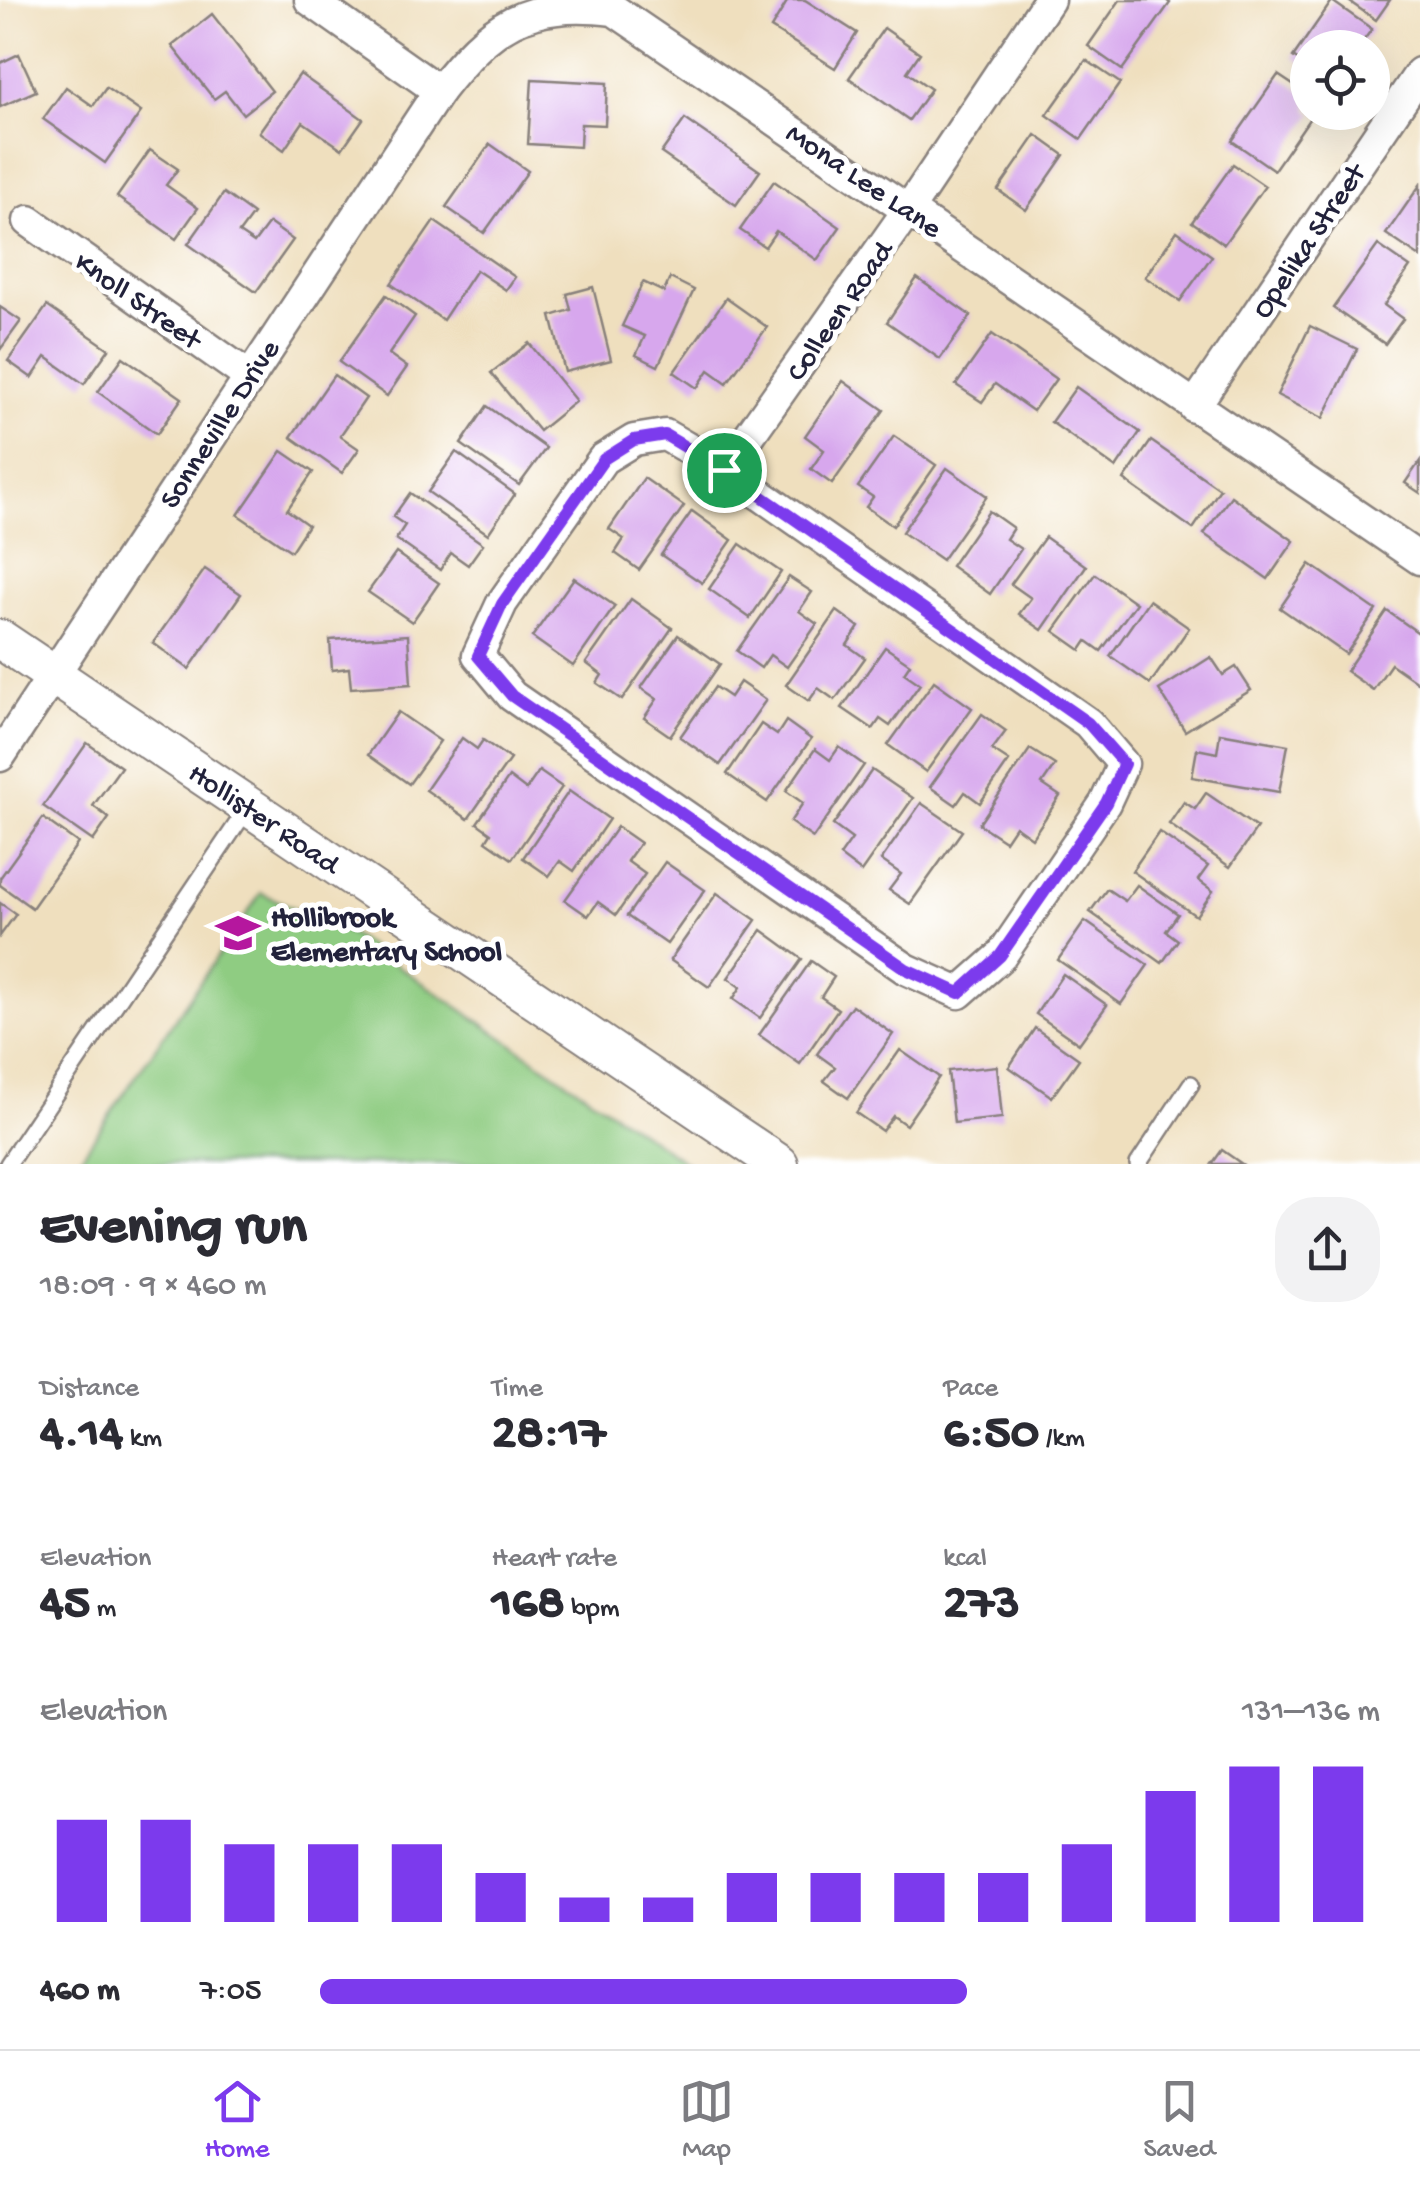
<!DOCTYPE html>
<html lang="en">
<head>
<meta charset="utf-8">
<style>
	body { margin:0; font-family:"Gochi Hand",sans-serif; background:#f2f2f3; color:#2b2b33; height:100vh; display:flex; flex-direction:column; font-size:38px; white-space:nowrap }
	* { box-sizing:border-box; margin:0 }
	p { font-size:32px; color:#7c7c81 }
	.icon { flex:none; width:55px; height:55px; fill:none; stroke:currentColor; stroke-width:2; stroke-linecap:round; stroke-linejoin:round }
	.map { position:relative; height:1164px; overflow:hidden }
	.sheet { display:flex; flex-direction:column; background:#fff; flex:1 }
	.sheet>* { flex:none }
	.tools { position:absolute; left:1290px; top:30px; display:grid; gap:20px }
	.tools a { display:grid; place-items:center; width:100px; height:100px; border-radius:50%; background:#fff; box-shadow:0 10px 40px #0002; font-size:50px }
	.pin { position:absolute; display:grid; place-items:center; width:85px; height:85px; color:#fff; margin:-42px; border:5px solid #fff; border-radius:50%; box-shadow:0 2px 10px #0007 }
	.round { display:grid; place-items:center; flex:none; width:105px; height:105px; border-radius:40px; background:#f2f2f3 }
	.head { display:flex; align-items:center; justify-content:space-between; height:170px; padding:0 40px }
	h1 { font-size:55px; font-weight:700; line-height:75px }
	.stats { display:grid; grid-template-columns:repeat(3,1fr); gap:15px; height:170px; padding:10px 40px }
	.stats div { display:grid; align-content:center }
	.stats b { font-size:50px; font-weight:700 }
	.stats small { font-size:28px; font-weight:400 }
	.stats p { font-size:28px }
	.chart { height:280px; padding:20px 40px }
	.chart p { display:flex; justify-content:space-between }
	.chart svg { width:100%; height:180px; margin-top:10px; stroke:#7c3aed; stroke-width:6 }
	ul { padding:0 40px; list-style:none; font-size:32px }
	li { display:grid; grid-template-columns:160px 120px 1fr; align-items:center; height:75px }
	li i { height:25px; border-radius:12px; background:#7c3aed }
	.tabs { display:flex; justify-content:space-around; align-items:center; height:140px; border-top:2px solid #e1e1e2; background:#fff; font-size:28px; color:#7c7c81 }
	.tabs a { display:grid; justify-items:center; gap:5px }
	.tabs .active { color:#7c3aed }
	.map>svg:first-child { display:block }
	.green { fill:#8fcc82; stroke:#58775e; stroke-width:2.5 }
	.building { fill:#d7a7ed }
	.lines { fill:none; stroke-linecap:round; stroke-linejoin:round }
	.service-casing { stroke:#88807c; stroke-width:20 }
	.minor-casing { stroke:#88807c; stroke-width:35 }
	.tertiary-casing { stroke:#88807c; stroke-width:42 }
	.service { stroke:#fff; stroke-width:15 }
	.minor { stroke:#fff; stroke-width:30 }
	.tertiary { stroke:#fff; stroke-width:38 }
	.route-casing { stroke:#fff; stroke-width:20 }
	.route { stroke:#7c3aed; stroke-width:12 }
	.labels { text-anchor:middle; stroke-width:10; stroke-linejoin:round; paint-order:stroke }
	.street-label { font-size:30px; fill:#22223b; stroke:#fff }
	.poi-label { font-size:30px; font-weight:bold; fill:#22223b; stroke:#fff; text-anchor:start }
</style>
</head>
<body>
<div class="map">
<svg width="1420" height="1164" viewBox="0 0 1420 1164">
	<rect width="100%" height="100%" fill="#fff"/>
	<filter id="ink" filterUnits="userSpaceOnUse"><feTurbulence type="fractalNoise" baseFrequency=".01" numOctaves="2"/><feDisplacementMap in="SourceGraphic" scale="20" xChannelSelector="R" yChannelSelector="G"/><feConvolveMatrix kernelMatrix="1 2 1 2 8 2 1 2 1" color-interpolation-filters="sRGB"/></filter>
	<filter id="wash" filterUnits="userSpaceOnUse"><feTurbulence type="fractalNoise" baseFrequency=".0048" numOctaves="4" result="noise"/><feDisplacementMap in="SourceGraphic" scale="40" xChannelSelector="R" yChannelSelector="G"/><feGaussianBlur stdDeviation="2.25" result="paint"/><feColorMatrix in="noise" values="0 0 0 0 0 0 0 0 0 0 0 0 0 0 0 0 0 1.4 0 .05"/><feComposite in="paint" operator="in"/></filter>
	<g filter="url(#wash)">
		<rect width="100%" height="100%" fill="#efdfbe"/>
		<polygon class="green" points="261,893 351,934 688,1164 76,1164"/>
		<g id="blocks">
			<g class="building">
				<polygon points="788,0 805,0 857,33 835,68 771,28"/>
				<polygon points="1120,0 1166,0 1170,3 1122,70 1088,46"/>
				<polygon points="1347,0 1390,0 1376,20"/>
				<polygon points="1332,1 1372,29 1358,48 1308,48 1308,67 1293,57"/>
				<polygon points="212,14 272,91 243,114 225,91 214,99 172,46"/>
				<polygon points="884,28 920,53 907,72 931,89 909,120 849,78"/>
				<polygon points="19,54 36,91 0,107 0,63"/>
				<polygon points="1086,60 1120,83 1081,139 1047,115"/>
				<polygon points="300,74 363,119 342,149 303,122 284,150 259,132"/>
				<polygon points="1278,75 1308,95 1308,112 1314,112 1274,170 1232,141"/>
				<polygon points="532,79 607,83 605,125 581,124 580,147 528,144"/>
				<polygon points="66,87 93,106 106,88 141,112 105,163 43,119"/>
				<polygon points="685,119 760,171 736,205 661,153"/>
				<polygon points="1036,135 1064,155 1026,210 998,190"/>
				<polygon points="490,144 528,171 484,233 446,207"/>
				<polygon points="150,150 178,169 166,185 198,208 176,239 117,197"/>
				<polygon points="1233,164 1265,186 1224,244 1192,222"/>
				<polygon points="774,181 840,227 817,260 776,231 765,247 740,230"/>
				<polygon points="1420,185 1420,257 1386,234"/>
				<polygon points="224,193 253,214 239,233 254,243 269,223 293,240 256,292 188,244"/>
				<polygon points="434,221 515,277 506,290 476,270 443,320 391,284"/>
				<polygon points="1177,231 1212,256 1180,301 1145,277"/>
				<polygon points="1378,245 1410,267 1384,305 1403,319 1385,344 1333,308"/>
				<polygon points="670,278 694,290 658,366 636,355 645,336 622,326 643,282 664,292"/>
				<polygon points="917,278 971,316 940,359 887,322"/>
				<polygon points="593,287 611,360 565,372 551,316 571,310 567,294"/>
				<polygon points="386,295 415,316 389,354 407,367 387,396 339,362"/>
				<polygon points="726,298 767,327 727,383 709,370 697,388 674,372"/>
				<polygon points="47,306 109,349 84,384 46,357 32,378 8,361"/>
				<polygon points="0,307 21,321 0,350"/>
				<polygon points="1310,326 1357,349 1323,418 1277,395"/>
				<polygon points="992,334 1056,379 1033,411 995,384 982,402 956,385"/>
				<polygon points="529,343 576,401 539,431 491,373"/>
				<polygon points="123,357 182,398 157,434 98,392"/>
				<polygon points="334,375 366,398 340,436 359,449 342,473 291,437"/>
				<polygon points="843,381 884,410 832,484 811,469 824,450 805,436"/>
				<polygon points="1076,387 1140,432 1116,468 1051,422"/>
				<polygon points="487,406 546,448 519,485 461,444"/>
				<polygon points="894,436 936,465 893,526 866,507 873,497 858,487"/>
				<polygon points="1151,441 1220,489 1193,529 1124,480"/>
				<polygon points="282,451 313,472 287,510 308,525 291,551 238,515"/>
				<polygon points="456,452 515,494 488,534 428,492"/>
				<polygon points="1420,461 1420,493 1405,483"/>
				<polygon points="947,468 987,496 942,560 902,532"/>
				<polygon points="644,478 684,506 639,570 615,553 624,539 609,529"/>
				<polygon points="410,493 483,544 468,565 451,553 440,570 396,539 405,525 393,517"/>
				<polygon points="1231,496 1294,541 1268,579 1204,534"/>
				<polygon points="692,511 732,540 702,583 661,555"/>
				<polygon points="989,511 1013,528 1006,539 1021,549 990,594 951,566"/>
				<polygon points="1045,537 1086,566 1042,630 1019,614 1031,598 1011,584"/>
				<polygon points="740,544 781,572 750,618 709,589"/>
				<polygon points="396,553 439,583 412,622 368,592"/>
				<polygon points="1310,564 1376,610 1346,654 1280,608"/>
				<polygon points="205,569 241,594 189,669 153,643"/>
				<polygon points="1095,574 1136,603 1101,651 1087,641 1081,650 1054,631"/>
				<polygon points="789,577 812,592 799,611 817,624 787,667 770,655 761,668 737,651"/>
				<polygon points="574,578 615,606 573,666 532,637"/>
				<polygon points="631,599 672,628 622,700 597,683 602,675 586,663"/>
				<polygon points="1149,600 1189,628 1150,684 1110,656"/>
				<polygon points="837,611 859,627 847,645 865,658 835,700 818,688 809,701 786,685"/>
				<polygon points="1387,611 1420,634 1420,684 1391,664 1373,690 1346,671"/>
				<polygon points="408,635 411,684 351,688 349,668 332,670 330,640"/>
				<polygon points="678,635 720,664 670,736 644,718 657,699 641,688"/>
				<polygon points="885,647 910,664 904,673 920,684 890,726 880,719 873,729 842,708"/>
				<polygon points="1211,657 1223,675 1236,667 1251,690 1185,731 1159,690"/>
				<polygon points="934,681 972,708 926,772 888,745"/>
				<polygon points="740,682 766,700 720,765 680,737 715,687 730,697"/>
				<polygon points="398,712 440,741 409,784 368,755"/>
				<polygon points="982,714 1006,731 992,750 1009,761 980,803 965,792 956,805 930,787"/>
				<polygon points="786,721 811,739 767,802 727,774 761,724 777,735"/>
				<polygon points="1220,733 1288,745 1279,792 1192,777 1197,749 1217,753"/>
				<polygon points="462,738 477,749 483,740 510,759 468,819 426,790"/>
				<polygon points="87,743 121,767 93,806 109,818 93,841 43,806"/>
				<polygon points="839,747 864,765 813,838 790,822 803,803 786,791 815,749 830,760"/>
				<polygon points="1030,749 1055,765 1042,784 1060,796 1032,838 1015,826 1005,841 979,824"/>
				<polygon points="872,770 913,798 861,872 840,856 852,839 833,825"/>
				<polygon points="539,771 562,787 512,859 486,841 491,833 477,823 509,777 526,790"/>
				<polygon points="569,791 609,819 574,871 560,861 549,876 523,858"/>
				<polygon points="1206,793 1257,828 1230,867 1169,824 1184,802 1195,809"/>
				<polygon points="921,803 962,831 910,904 889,890 901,874 881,860"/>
				<polygon points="43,818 78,843 32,908 0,885 0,878"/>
				<polygon points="617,827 640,843 627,861 645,874 616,915 598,902 588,916 565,900"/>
				<polygon points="1159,832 1208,866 1198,880 1213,891 1196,916 1132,871"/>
				<polygon points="665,862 705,890 667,944 627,916"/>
				<polygon points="1137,885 1178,914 1166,931 1178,940 1162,963 1090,912 1107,889 1125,901"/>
				<polygon points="717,893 756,920 709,987 670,960"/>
				<polygon points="0,903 16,914 0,936"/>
				<polygon points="1085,921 1148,965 1121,1004 1058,960"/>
				<polygon points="762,930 802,959 760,1018 733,999 741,987 728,978"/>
				<polygon points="811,961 834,977 821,997 838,1009 800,1064 759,1035"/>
				<polygon points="1063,974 1107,1005 1079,1044 1036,1014"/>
				<polygon points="852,1005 893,1034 848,1098 824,1081 835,1067 817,1054"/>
				<polygon points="1035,1028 1079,1059 1052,1097 1009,1067"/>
				<polygon points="900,1050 939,1077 906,1125 893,1116 882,1131 856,1113"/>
				<polygon points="997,1066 1002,1118 954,1123 948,1071"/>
				<polygon points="1222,1150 1242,1164 1212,1164"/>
			</g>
		</g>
	</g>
	<g filter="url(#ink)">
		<use href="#blocks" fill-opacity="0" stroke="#88807c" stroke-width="2.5"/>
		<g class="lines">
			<g class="service-casing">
				<g id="service">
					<polyline points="8,1164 249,806"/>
					<polyline points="1138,1164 1191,1084"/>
				</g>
			</g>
			<g class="minor-casing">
				<g id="minor">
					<polyline points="310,0 439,91"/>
					<polyline points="29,221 248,376"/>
					<polyline points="1194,407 1420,73"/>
					<polygon points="665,435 725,470 1088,723 1123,764 1105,803 1001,956 959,993 906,969 512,696 478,655 502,603 603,459 634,440"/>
					<polyline points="725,470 909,209 1049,0"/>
					<path d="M 0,756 L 439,91 C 491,24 525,0 614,10 L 1420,559"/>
				</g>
			</g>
			<g class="tertiary-casing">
				<polyline id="tertiary" points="0,639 779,1164"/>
			</g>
			<use href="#service" class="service"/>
			<use href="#minor" class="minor"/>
			<use href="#tertiary" class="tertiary"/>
		</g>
	</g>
	<g class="lines" filter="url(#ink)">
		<g class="route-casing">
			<polygon id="route" points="665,435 724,470 1088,723 1124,764 1106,803 1000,956 959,993 906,969 512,696 478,656 502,604 604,459 634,440"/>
		</g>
		<use href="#route" class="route"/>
	</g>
	<defs>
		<g id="school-bare" transform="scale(3.45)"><path d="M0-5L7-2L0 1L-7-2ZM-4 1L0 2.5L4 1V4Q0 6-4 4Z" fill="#b5179e" stroke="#fff" stroke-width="2.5" paint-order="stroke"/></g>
	</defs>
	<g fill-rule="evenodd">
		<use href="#school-bare" x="238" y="933"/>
	</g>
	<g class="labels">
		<g class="street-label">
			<text transform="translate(865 179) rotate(34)" y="10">Mona Lee Lane</text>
			<text transform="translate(1307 240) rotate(-56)" y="10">Opelika Street</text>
			<text transform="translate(139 299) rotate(35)" y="10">Knoll Street</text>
			<text transform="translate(838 310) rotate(-55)" y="10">Colleen Road</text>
			<text transform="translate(218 423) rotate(-57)" y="10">Sonneville Drive</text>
			<text transform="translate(265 817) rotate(34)" y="10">Hollister Road</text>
		</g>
		<g class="poi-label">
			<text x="271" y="926">Hollibrook<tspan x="271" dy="34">Elementary School</tspan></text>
		</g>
	</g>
</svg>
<div class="tools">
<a><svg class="icon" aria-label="locate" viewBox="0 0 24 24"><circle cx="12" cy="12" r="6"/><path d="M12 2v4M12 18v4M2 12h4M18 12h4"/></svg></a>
</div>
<div class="pin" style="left:724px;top:470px;background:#1e9e55"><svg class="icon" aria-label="arrive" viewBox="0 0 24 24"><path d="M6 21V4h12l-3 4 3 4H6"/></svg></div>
</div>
<section class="sheet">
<div class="head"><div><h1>Evening run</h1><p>18:09 · 9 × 460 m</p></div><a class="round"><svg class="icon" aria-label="share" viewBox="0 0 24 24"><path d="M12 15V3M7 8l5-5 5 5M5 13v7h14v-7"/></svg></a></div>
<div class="stats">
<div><p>Distance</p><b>4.14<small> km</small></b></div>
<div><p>Time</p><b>28:17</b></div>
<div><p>Pace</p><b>6:50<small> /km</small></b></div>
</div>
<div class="stats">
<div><p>Elevation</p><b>45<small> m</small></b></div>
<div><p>Heart rate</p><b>168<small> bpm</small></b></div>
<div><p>kcal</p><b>273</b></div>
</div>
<div class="chart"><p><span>Elevation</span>131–136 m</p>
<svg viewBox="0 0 160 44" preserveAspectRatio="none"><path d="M5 44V19M15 44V19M25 44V25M35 44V25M45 44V25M55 44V32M65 44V38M75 44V38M85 44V32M95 44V32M105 44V32M115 44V32M125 44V25M135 44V12M145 44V6M155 44V6"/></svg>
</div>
<ul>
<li><b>460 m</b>7:05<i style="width:61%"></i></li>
</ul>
</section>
<nav class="tabs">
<a class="active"><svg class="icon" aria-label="home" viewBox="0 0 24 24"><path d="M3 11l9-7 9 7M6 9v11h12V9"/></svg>Home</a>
<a><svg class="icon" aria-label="map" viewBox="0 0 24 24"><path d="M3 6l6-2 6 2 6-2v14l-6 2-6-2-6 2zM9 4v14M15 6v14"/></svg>Map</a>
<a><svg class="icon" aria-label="saved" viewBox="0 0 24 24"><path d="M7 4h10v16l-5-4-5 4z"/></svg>Saved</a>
</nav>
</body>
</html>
